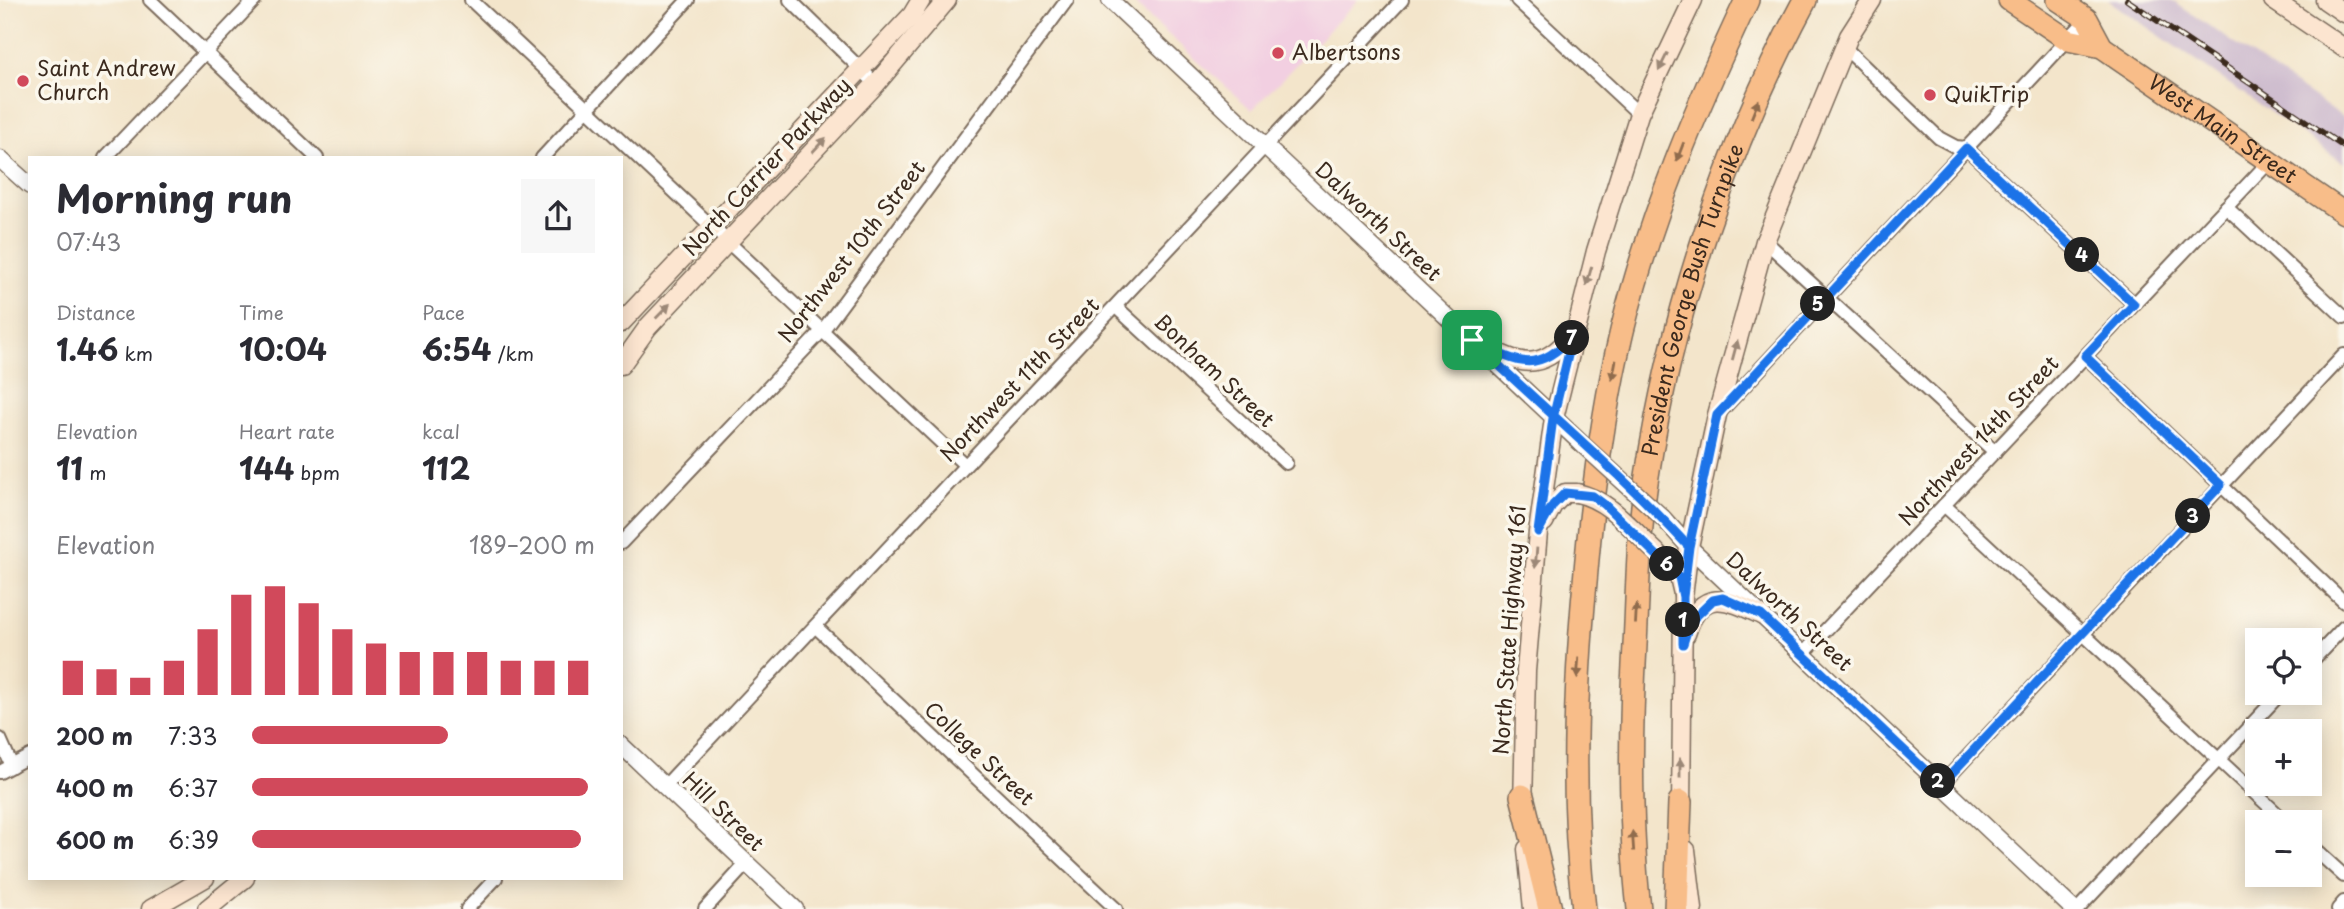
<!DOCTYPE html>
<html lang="en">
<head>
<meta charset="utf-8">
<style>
	body { margin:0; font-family:"Playpen Sans",sans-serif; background:#f7f7f7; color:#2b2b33; height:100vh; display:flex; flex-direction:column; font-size:26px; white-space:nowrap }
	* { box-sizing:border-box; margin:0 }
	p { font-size:23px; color:#7c7c81 }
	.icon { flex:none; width:38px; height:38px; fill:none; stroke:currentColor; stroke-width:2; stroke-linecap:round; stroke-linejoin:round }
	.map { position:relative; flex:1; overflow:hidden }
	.side { position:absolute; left:28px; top:156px; width:595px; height:724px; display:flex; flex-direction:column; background:#fff; border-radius:0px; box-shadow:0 4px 18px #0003 }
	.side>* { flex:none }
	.controls { position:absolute; left:2245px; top:628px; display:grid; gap:14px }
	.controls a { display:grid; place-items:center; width:77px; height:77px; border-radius:0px; background:#fff; box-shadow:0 4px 18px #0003; font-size:35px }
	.pin { position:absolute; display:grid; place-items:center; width:60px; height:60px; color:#fff; margin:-30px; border-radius:14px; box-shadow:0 4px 10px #0006 }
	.km { position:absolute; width:35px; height:35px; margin:-18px; border-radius:50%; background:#222; color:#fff; font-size:19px; line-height:35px; text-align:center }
	.round { display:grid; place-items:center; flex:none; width:74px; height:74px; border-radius:0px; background:#f7f7f7 }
	.head { display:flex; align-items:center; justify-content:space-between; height:119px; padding:0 28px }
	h1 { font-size:38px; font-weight:700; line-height:52px }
	.metrics { display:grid; grid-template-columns:repeat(3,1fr); gap:10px; height:119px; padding:7px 28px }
	.metrics div { display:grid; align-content:center }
	.metrics b { font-size:30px; font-weight:700 }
	.metrics small { font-size:19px; font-weight:400 }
	.metrics p { font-size:19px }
	.chart { height:196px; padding:14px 28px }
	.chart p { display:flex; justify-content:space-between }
	.chart svg { width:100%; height:126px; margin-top:7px; stroke:#d1495b; stroke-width:6 }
	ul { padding:0 28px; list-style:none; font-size:23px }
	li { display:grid; grid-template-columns:112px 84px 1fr; align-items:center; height:52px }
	li i { height:18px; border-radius:9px; background:#d1495b }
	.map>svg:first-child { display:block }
	.built { fill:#f2cfe1 }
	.industrial { fill:#cfbdcf }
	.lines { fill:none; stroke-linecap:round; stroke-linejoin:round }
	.minor-casing { stroke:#7b6b5b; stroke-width:16 }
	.tertiary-casing { stroke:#7b6b5b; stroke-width:19 }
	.secondary-casing { stroke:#7b6b5b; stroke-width:21 }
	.primary-casing { stroke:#7b6b5b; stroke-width:24 }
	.motorway-casing { stroke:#7b6b5b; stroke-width:26 }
	.minor { stroke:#fff; stroke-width:12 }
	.tertiary { stroke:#fff; stroke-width:16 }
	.secondary { stroke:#fce5d0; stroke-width:18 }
	.primary { stroke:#f8bd89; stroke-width:21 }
	.motorway { stroke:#f8bd89; stroke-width:23 }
	.rail-casing { stroke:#3b2a1e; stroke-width:6 }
	.rail { stroke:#fbf7ec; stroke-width:3.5; stroke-dasharray:10; stroke-linecap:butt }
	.tertiary-bridge-casing { stroke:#7b6b5b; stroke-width:19; stroke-linecap:butt }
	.secondary-bridge-casing { stroke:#7b6b5b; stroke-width:21; stroke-linecap:butt }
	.tertiary-bridge { stroke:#fff; stroke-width:16 }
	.secondary-bridge { stroke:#fce5d0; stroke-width:18 }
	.oneway { fill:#9c8877 }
	.oneway2 { fill:#906c4e }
	.route-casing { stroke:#fff; stroke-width:14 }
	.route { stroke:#1a73e8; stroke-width:9 }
	.poi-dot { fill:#d1495b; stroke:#fbf7ec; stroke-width:2.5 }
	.labels { text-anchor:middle; stroke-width:7; stroke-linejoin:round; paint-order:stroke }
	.poi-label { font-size:21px; fill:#3b2a1e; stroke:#fbf7ec; text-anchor:start }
	.street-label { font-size:21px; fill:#3b2a1e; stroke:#fbf7ec }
</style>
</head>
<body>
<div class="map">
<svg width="2344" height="909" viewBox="0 0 2344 909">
	<rect width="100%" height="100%" fill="#fbf7ec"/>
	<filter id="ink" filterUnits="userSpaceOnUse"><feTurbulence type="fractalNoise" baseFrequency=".0143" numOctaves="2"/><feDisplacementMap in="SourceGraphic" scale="14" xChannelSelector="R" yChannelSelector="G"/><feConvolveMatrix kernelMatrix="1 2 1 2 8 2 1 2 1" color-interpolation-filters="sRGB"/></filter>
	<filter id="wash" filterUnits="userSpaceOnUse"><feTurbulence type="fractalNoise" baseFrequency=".00686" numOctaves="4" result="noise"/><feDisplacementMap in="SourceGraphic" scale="28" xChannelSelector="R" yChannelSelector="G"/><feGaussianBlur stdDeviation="1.57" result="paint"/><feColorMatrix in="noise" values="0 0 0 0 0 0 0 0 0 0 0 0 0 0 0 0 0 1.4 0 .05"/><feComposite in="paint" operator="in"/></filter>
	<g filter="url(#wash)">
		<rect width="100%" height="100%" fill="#f3e5cb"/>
		<polygon class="built" points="1130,0 1358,0 1252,110"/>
		<polygon class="industrial" points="2108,0 2171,0 2344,118 2344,163"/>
	</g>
	<g filter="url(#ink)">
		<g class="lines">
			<g class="minor-casing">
				<g id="minor">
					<polyline points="150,0 317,158"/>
					<polyline points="471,0 965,465"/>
					<polyline points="790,0 876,84"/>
					<polyline points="1517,0 1639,114"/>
					<polyline points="1845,48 1939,138 1956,147 1966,148 2134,304"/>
					<polyline points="105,158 255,0"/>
					<polyline points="542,158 688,0"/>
					<polyline points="2226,207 2344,317"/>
					<polyline points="1765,241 1995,452"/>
					<polyline points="1116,307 1286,463"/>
					<polyline points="2085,356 2344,602"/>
					<polyline points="1719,413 2087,19"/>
					<polyline points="1944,505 2286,822"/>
					<polyline points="621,543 823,330 1067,0"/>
					<polyline points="816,627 1116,909"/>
					<polyline points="1803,654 2269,162"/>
					<polyline points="2310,663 2344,627"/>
					<polyline points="0,739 12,766"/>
					<polyline points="0,772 30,756"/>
					<polyline points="1941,785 2344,355"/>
					<polyline points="665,786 1402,0"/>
					<polyline points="2310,845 2344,876"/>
					<polyline points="467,909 496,878"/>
					<polyline points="705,909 746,864"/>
					<polyline points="2078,909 2281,693"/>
					<polyline points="2338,909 2344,902"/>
				</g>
			</g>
			<g class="tertiary-casing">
				<g id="tertiary">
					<polyline points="1110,0 1582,444"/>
					<polyline points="0,159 30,186"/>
					<polyline points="1663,518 1689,547 2073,909"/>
					<polyline points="621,745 795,909"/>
				</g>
			</g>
			<g class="secondary-casing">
				<g id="secondary">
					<polyline points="2273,0 2344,48"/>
					<polyline points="2325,0 2344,13"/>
					<polyline points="621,323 912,15 921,0"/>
					<path d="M 1472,340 C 1513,360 1536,378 1570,337"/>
					<polyline points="621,365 648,327 876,84 947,0"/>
					<polyline points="1544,522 1553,505 1565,493 1577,493"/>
					<polyline points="1656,552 1679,577 1683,594"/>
					<path d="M 1686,634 C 1701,586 1727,599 1761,615"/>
					<polyline points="1523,807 1526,671 1538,532 1554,418 1596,251 1639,114 1693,0"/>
					<polyline points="1681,812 1683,597 1689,547 1717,415 1765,241 1849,36 1872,0"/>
					<polyline points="1527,849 1533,909"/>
					<polyline points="1686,850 1693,909"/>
					<polyline points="151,909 205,878"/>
					<polyline points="207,909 245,878"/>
				</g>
			</g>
			<g class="primary-casing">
				<g id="primary">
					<path id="s1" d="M 2009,0 L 2068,40 L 2102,47 L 2344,213"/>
					<polyline points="2058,0 2087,19 2102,47"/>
				</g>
			</g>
			<g class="motorway-casing">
				<g id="motorway">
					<polyline points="1522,796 1550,909"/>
					<path d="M 1584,909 C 1571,800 1575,691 1585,582 C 1592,498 1602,413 1622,331 C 1650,216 1697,106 1747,0"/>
					<path id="s2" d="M 1639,909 C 1629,821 1630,733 1635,645 C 1638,589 1638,531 1647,476 C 1671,315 1728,143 1805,0"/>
					<polyline points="1676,909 1680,802"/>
				</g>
			</g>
			<use href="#minor" class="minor"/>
			<use href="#tertiary" class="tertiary"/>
			<use href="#secondary" class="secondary"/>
			<use href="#primary" class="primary"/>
			<use href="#motorway" class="motorway"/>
			<g class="rail-casing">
				<polyline id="rail" points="2127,0 2344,147"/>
			</g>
			<use href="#rail" class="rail"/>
			<g class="tertiary-bridge-casing">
				<polyline id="tertiary-bridge" points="1582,444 1663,518"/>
			</g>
			<g class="secondary-bridge-casing">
				<path id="secondary-bridge" d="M 1577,493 C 1610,500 1632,530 1656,552"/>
			</g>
			<use href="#tertiary-bridge" class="tertiary-bridge"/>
			<use href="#secondary-bridge" class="secondary-bridge"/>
		</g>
		<defs><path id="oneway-solid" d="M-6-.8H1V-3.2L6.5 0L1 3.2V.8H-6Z" transform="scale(1.75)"/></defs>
		<g class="oneway">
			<use href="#oneway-solid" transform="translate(1663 62) rotate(116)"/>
			<use href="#oneway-solid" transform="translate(819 145) rotate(-47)"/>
			<use href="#oneway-solid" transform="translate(1589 276) rotate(106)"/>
			<use href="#oneway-solid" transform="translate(663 311) rotate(-46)"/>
			<use href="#oneway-solid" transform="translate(1735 350) rotate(-75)"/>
			<use href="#oneway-solid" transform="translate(1536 558) rotate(95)"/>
			<use href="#oneway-solid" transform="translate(1680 768) rotate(-90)"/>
		</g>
		<g class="oneway2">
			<use href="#oneway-solid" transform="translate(1755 109) rotate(-68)"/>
			<use href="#oneway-solid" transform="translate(1680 152) rotate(111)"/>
			<use href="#oneway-solid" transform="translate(1614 370) rotate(101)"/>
			<use href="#oneway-solid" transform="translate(1636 614) rotate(-87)"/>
			<use href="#oneway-solid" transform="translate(1578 668) rotate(94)"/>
			<use href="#oneway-solid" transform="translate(1633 841) rotate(-94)"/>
		</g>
	</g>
	<g class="lines" filter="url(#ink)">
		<g class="route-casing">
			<path id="route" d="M 1472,340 C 1544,409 1622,474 1689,547 L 1683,597 L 1683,644 L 1690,622 L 1713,600 L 1723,598 L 1761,615 L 1941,785 L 2221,485 L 2085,356 L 2134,304 L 1966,148 L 1717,415 L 1689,547 L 1683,597 L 1679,577 L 1605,505 L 1593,496 L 1565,493 L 1553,505 L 1538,532 L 1553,418 L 1573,335 C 1536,377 1516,362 1472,340"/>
		</g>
		<use href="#route" class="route"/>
	</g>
	<g class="poi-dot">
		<circle cx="1278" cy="53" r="7"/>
		<circle cx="23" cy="81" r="7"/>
		<circle cx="1930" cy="95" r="7"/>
	</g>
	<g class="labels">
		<g class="poi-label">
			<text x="1292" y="60">Albertsons</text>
			<text x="37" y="76">Saint Andrew<tspan x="37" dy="24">Church</tspan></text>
			<text x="1944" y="102">QuikTrip</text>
		</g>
		<g class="street-label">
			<text dy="7" stroke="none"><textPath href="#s1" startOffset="252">West Main Street</textPath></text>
			<text transform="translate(767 167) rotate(-47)" y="7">North Carrier Parkway</text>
			<text transform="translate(1378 222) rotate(43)" y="7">Dalworth Street</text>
			<text transform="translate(852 252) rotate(-52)" y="7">Northwest 10th Street</text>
			<text dy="7" stroke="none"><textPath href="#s2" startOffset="616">President George Bush Turnpike</textPath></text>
			<text transform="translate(1214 371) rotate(43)" y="7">Bonham Street</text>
			<text transform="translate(1020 380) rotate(-46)" y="7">Northwest 11th Street</text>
			<text transform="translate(1979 441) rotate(-47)" y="7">Northwest 14th Street</text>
			<text transform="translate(1789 612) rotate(43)" y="7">Dalworth Street</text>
			<text transform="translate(1510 630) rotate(-86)" y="7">North State Highway 161</text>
			<text transform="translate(979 754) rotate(43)" y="7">College Street</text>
			<text transform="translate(723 812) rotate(44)" y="7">Hill Street</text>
		</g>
	</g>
</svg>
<div class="controls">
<a><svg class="icon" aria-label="locate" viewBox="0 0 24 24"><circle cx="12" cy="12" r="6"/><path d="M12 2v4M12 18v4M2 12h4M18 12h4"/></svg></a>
<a>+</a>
<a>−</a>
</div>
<div class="pin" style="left:1472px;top:340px;background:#1e9e55"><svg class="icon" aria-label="arrive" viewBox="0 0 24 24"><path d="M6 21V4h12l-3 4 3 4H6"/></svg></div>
<b class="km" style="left:1683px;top:620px">1</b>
<b class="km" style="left:1938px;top:781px">2</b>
<b class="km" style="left:2193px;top:516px">3</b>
<b class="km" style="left:2082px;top:255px">4</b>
<b class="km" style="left:1818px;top:304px">5</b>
<b class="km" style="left:1667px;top:564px">6</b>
<b class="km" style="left:1572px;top:338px">7</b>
<section class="side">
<div class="head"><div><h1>Morning run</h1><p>07:43</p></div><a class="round"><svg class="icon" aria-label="share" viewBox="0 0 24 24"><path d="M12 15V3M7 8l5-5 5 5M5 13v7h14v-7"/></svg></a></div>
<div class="metrics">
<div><p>Distance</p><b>1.46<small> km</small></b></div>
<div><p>Time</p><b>10:04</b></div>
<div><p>Pace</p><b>6:54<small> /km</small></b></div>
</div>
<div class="metrics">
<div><p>Elevation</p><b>11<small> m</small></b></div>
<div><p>Heart rate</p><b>144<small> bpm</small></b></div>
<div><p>kcal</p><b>112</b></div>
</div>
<div class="chart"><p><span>Elevation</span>189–200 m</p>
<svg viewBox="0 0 160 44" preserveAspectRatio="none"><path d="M5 44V32M15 44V35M25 44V38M35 44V32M45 44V21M55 44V9M65 44V6M75 44V12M85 44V21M95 44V26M105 44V29M115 44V29M125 44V29M135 44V32M145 44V32M155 44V32"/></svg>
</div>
<ul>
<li><b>200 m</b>7:33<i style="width:57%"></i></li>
<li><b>400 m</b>6:37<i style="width:98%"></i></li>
<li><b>600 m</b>6:39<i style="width:96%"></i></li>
</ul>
</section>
</div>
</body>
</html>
